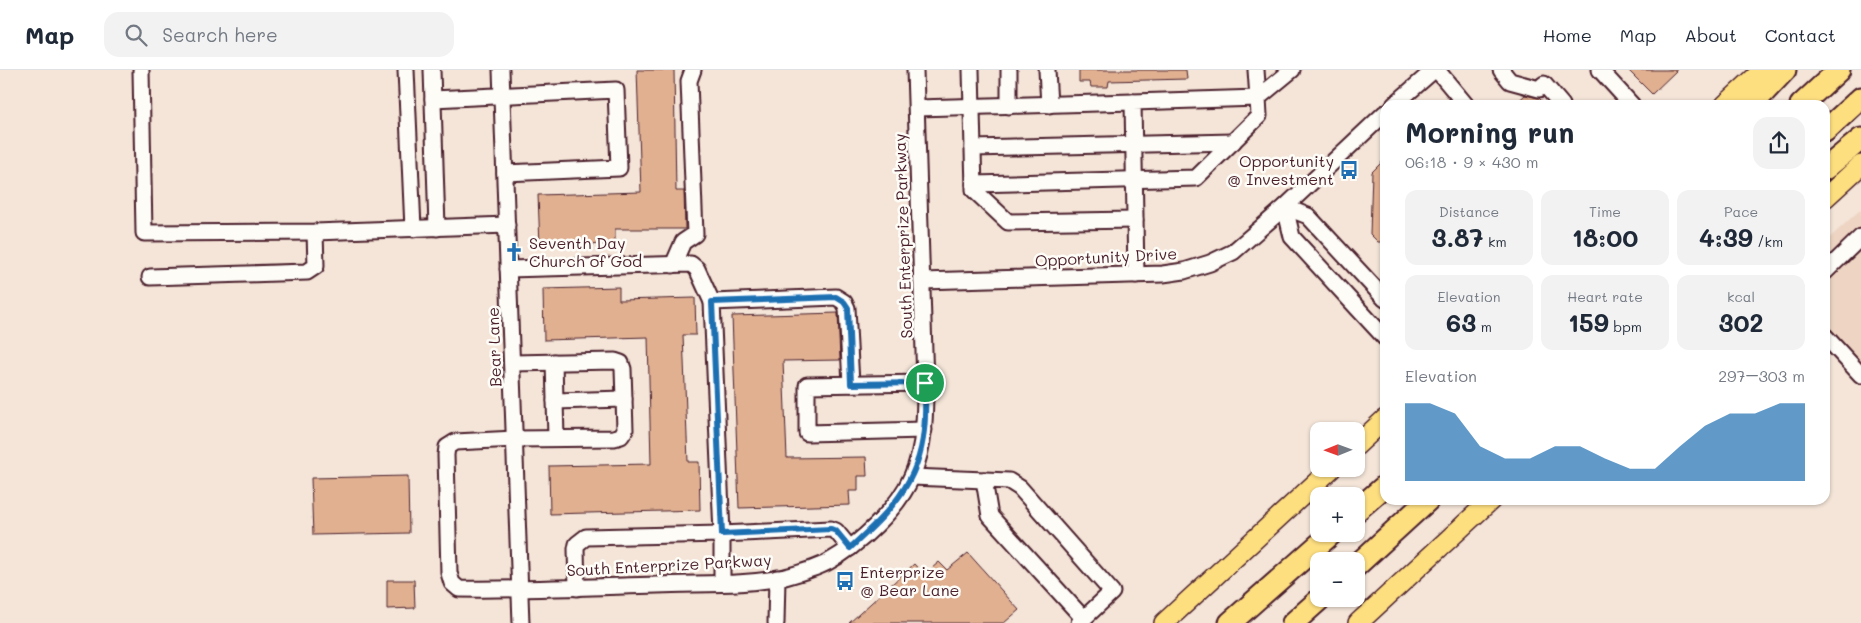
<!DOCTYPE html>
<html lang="en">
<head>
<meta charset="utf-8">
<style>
	body { margin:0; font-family:Mali,sans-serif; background:#f2f2f3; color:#1f2937; height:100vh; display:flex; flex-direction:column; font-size:19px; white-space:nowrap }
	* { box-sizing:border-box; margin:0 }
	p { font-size:16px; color:#747a83 }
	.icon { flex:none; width:28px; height:28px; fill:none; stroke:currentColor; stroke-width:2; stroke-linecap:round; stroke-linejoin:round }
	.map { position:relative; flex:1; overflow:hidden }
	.details { position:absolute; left:1380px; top:30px; width:450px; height:405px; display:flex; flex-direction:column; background:#fff; border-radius:15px; box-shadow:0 1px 4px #0004 }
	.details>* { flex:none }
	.needle { width:32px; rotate:269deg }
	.tools { position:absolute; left:1310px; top:352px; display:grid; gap:10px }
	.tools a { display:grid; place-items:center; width:55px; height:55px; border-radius:10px; background:#fff; box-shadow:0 1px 4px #0004; font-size:25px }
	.pin { position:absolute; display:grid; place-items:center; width:42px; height:42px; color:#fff; margin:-21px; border:2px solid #fff; border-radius:50%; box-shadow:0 1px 5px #0007 }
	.round { display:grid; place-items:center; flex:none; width:52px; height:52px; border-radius:15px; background:#f2f2f3 }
	.overview { display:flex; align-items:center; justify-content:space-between; height:85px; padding:0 25px }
	h1 { font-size:28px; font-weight:700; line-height:38px }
	.figures { display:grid; grid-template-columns:repeat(3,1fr); gap:8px; height:85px; padding:5px 25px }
	.figures div { display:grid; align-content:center; border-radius:12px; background:#f2f2f3; text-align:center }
	.figures b { font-size:25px; font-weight:700 }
	.figures small { font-size:14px; font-weight:400 }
	.figures p { font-size:14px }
	.chart { height:140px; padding:10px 25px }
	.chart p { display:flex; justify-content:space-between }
	.chart svg { width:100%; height:90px; margin-top:5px; fill:#1f6fb2; opacity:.7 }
	header { display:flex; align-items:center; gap:30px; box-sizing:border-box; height:70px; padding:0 25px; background:#fff; border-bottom:1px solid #e0e1e3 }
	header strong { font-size:24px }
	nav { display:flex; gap:28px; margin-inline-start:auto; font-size:18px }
	.search { width:350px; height:45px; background:#f2f2f3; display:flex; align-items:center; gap:12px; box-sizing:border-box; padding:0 18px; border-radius:15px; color:#747a83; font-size:19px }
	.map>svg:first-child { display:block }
	.built { fill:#eed5c3 }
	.building { fill:#e0b091; stroke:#4a1f2b }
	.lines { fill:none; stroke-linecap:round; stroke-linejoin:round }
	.minor-casing { stroke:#4a1f2b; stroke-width:19 }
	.major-casing { stroke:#4a1f2b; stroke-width:22 }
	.highway-casing { stroke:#4a1f2b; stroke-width:25 }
	.minor { stroke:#fdfcf7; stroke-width:15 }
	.major { stroke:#fedf80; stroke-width:19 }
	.highway { stroke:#fedf80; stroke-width:21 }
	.route-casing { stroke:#fff; stroke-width:10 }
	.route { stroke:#1f6fb2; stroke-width:6 }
	.labels { text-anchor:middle; stroke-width:5; stroke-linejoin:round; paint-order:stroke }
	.poi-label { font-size:16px; fill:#4a1f2b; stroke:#fdfcf7; text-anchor:start }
	.street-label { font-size:16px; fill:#4a1f2b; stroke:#fdfcf7 }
</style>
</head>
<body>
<header>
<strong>Map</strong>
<div class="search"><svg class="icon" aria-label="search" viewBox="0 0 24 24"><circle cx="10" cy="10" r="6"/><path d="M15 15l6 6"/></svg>Search here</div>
<nav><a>Home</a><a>Map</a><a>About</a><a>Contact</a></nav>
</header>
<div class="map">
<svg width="1861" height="553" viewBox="0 0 1861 553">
	<rect width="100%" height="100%" fill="#f4e5d8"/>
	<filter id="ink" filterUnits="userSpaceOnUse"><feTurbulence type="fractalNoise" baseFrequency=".02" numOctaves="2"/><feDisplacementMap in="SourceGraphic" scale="10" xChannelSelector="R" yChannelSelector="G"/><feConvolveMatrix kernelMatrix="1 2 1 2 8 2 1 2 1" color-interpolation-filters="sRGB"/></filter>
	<g filter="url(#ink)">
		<polygon class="built" points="1861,139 1861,302 1825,262 1825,172"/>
		<g class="building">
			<polygon points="637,0 674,0 676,121 684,121 685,159 615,159 615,174 540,176 538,125 641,122"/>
			<polygon points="1079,0 1186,0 1187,9 1109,11 1108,17 1091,17 1090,12 1079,12"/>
			<polygon points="1628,0 1677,0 1652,24"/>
			<polygon points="1525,25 1539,28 1546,35 1514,35"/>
			<polygon points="1385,89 1385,172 1378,172 1370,164 1372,102"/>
			<polygon points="619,217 619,230 695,228 696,265 683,265 688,392 699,392 700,440 550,444 549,396 651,394 648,267 544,270 543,219"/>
			<polygon points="838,243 840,290 783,291 787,388 866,387 867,406 858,406 858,421 849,421 850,435 739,438 732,246"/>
			<polygon points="408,406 409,463 313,465 311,408"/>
			<polygon points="968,483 1019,540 1004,553 849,553 914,494 924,505 939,492 947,500"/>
			<polygon points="387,510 414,510 415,538 387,539"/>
		</g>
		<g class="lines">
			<g class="minor-casing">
				<g id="minor">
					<polyline points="141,0 144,163 315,162 507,155"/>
					<polyline points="406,0 413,159"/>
					<polyline points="432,0 437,158"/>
					<polyline points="501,0 521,553"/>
					<polyline points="971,0 974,120 1008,152 1135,150"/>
					<polyline points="1009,0 1009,36"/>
					<polyline points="1047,0 1049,35"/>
					<polyline points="1437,0 1466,35"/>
					<polyline points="1501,0 1510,11 1539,19 1544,14 1562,35"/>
					<polyline points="1600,0 1632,35"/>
					<polyline points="433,29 616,20 619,98 505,103"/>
					<polyline points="1394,35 1434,0"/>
					<polyline points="917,38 1133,32"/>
					<polyline points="973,78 1233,72"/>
					<polyline points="974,114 1196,108 1259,46 1258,28 1292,0"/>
					<polyline points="673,195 683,172 695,164 689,11 693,0"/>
					<polyline points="508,199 691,194 697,199 712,232"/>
					<polyline points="1825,202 1861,167"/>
					<polyline points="1136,205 1133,32 1258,28 1256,0"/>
					<polyline points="150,207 307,202 316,196 315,162"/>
					<polyline points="922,211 1163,204 1184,201 1210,193 1233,182 1285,137 1385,43"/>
					<polyline points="1385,229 1308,146 1285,137 1292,167 1385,268"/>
					<polyline points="1825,266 1861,305"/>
					<polyline points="554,292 556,368"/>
					<path d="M 512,293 L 615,291 L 621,293 L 623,299 L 625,360 L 621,366 L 614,368 L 515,369 L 455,372 L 447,377 L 446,385 L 449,503 L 452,513 L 459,519 C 525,520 591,517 657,515 C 699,513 744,516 785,507 C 800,503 815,499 828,492 C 859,475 898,439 912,406 C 925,376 925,345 925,313 L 915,0"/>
					<polyline points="555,331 624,329"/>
					<polyline points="924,360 807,363 807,315 925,313"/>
					<polyline points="912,407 1009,411 1020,418 1112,522 1079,553"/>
					<polyline points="984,410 990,446 1084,549"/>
					<polyline points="850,478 836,461 831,459 722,464 712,232 836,227 844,232 847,238 851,314"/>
					<polyline points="577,518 576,479 577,474 586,467 722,464 722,513"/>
					<polyline points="776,553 777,508"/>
				</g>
			</g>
			<g class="major-casing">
				<g id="major">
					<polyline points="1725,35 1763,0"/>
					<polyline points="1825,128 1861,95"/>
					<polyline points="1356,376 1385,349"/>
					<polyline points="1164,553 1331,399"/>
					<polyline points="1358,553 1491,430"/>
				</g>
			</g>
			<g class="highway-casing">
				<g id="highway">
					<polyline points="1752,35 1785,0"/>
					<polyline points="1801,35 1839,0"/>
					<polyline points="1825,61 1861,28"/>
					<polyline points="1825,99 1861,69"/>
					<polyline points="1356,441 1385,416"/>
					<polyline points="1356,496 1428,430"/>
					<polyline points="1230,553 1331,464"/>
					<polyline points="1293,553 1320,529"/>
				</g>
			</g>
			<use href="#minor" class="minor"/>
			<use href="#major" class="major"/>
			<use href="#highway" class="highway"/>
		</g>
	</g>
	<g class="lines" filter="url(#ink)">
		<g class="route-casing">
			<path id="route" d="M 836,227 L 844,232 L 848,238 L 851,314 L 925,313 C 925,328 926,344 924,360 C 919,414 888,443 850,478 L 836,461 L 831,459 L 722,464 L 712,232 Z"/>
		</g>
		<use href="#route" class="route"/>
	</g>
	<defs>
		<g id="bus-bare" transform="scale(1.5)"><path d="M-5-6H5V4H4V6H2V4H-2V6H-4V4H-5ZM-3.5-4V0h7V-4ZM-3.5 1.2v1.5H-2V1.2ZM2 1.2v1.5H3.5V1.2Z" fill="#1f6fb2" stroke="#fdfcf7" stroke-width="2.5" paint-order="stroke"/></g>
		<g id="church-bare" transform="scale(1.5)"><path d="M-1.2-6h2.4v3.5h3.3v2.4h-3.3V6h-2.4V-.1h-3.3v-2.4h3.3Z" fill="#1f6fb2" stroke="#fdfcf7" stroke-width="2.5" paint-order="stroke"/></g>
	</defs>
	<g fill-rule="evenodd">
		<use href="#bus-bare" x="1349" y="100"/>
		<use href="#church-bare" x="514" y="182"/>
		<use href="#bus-bare" x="845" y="511"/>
	</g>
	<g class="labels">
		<g class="poi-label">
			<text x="1334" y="97" text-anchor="end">Opportunity<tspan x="1334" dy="18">@ Investment</tspan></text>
			<text x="529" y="179">Seventh Day<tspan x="529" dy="18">Church of God</tspan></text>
			<text x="860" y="508">Enterprize<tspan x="860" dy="18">@ Bear Lane</tspan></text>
		</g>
		<g class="street-label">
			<text transform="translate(903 166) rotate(-92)" y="6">South Enterprize Parkway</text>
			<text transform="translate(1106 187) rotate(-3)" y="6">Opportunity Drive</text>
			<text transform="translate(494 277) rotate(-92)" y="6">Bear Lane</text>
			<text transform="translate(669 495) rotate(-3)" y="6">South Enterprize Parkway</text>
		</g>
	</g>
</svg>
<div class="tools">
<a><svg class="needle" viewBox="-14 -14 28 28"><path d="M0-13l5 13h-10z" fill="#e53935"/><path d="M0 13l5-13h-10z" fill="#747a83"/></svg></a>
<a>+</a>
<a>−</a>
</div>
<div class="pin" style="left:925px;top:313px;background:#1e9e55"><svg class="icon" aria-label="arrive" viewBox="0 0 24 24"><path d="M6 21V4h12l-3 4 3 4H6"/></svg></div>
<section class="details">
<div class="overview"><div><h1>Morning run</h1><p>06:18 · 9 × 430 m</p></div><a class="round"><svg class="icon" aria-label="share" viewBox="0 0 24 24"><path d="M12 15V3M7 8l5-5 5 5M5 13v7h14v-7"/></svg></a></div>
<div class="figures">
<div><p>Distance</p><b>3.87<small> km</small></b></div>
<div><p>Time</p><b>18:00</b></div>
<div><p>Pace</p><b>4:39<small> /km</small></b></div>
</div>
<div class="figures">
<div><p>Elevation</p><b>63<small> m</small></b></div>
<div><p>Heart rate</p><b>159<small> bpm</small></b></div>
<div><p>kcal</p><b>302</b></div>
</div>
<div class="chart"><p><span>Elevation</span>297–303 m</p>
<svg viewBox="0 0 160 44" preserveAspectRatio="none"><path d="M0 44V6L10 6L20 11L30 27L40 33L50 33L60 27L70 27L80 33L90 38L100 38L110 27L120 17L130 11L140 11L150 6L160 6V44z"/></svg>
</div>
</section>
</div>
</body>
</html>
